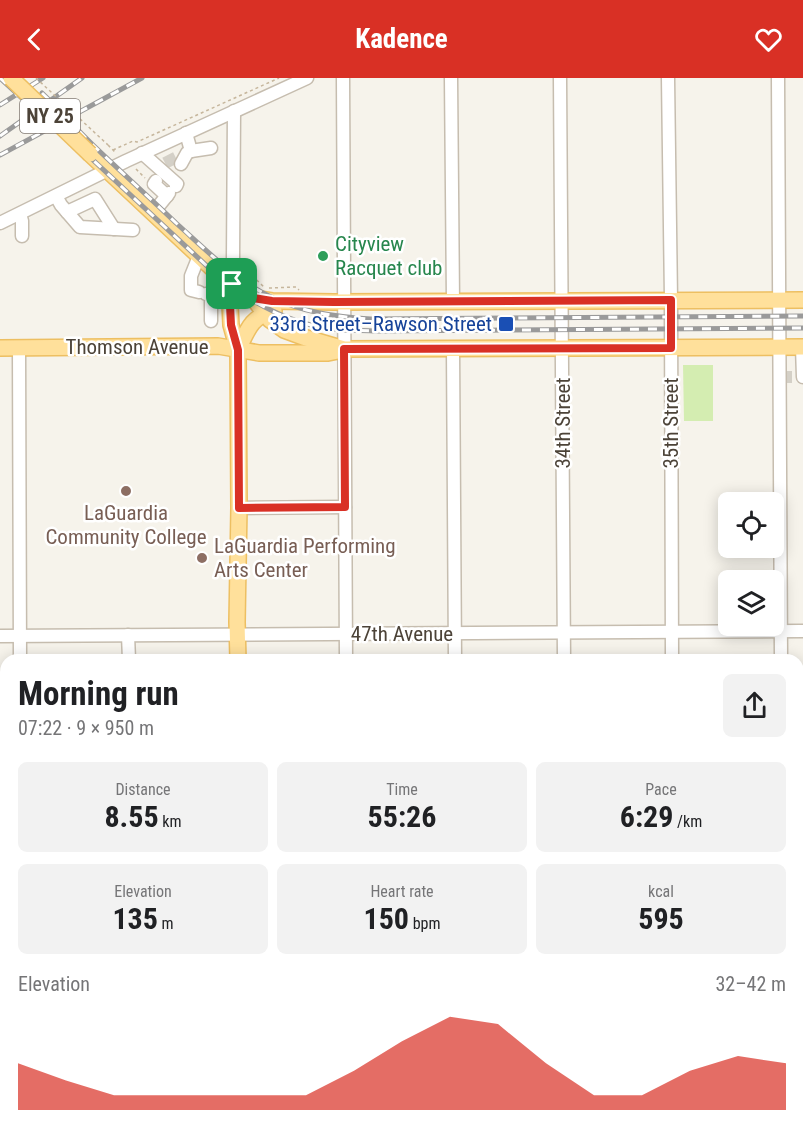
<!DOCTYPE html>
<html lang="en">
<head>
<meta charset="utf-8">
<style>
	body { margin:0; font-family:"Roboto Condensed",sans-serif; background:#f2f2f2; color:#202124; height:100vh; display:flex; flex-direction:column; font-size:22px; white-space:nowrap }
	* { box-sizing:border-box; margin:0 }
	p { font-size:20px; color:#757577 }
	.icon { flex:none; width:33px; height:33px; fill:none; stroke:currentColor; stroke-width:2; stroke-linecap:round; stroke-linejoin:round }
	.map { position:relative; flex:1; overflow:hidden }
	.side { position:absolute; left:0px; top:576px; width:804px; height:488px; display:flex; flex-direction:column; background:#fff; border-radius:18px 18px 0 0; box-shadow:0 3px 15px #0003 }
	.side>* { flex:none }
	.fabs { position:absolute; left:718px; top:414px; display:grid; gap:12px }
	.fabs a { display:grid; place-items:center; width:66px; height:66px; border-radius:9px; background:#fff; box-shadow:0 3px 15px #0003; font-size:30px }
	.pin { position:absolute; display:grid; place-items:center; width:51px; height:51px; color:#fff; margin:-26px; border-radius:12px; box-shadow:0 3px 9px #0006 }
	.round { display:grid; place-items:center; flex:none; width:63px; height:63px; border-radius:9px; background:#f2f2f2 }
	.summary { display:flex; align-items:center; justify-content:space-between; height:102px; padding:0 18px }
	h1 { font-size:33px; font-weight:700; line-height:45px }
	.metrics { display:grid; grid-template-columns:repeat(3,1fr); gap:9px; height:102px; padding:6px 18px }
	.metrics div { display:grid; align-content:center; border-radius:9px; background:#f2f2f2; text-align:center }
	.metrics b { font-size:30px; font-weight:700 }
	.metrics small { font-size:16px; font-weight:400 }
	.metrics p { font-size:16px }
	.chart { height:168px; padding:12px 18px }
	.chart p { display:flex; justify-content:space-between }
	.chart svg { width:100%; height:108px; margin-top:6px; fill:#d93025; opacity:.7 }
	header { display:flex; justify-content:space-between; align-items:center; height:78px; padding:0 18px; background:#d93025; color:#fff; font-size:27px; font-weight:700 }
	.map>svg:first-child { display:block }
	.grass { fill:#d4edb1 }
	.lines { fill:none; stroke-linecap:round; stroke-linejoin:round }
	.minor-tunnel { stroke:#d4d0c7; stroke-width:12; stroke-dasharray:12 6; stroke-linecap:butt }
	.minor-casing { stroke:#c6bdaf; stroke-width:15 }
	.major-casing { stroke:#edbf62; stroke-width:18 }
	.path { stroke:#c6b69c; stroke-width:1.5; stroke-dasharray:3 3; stroke-linecap:butt }
	.minor { stroke:#fff; stroke-width:12 }
	.major { stroke:#ffe09b; stroke-width:15 }
	.rail-casing { stroke:#9a9a9a; stroke-width:5 }
	.rail { stroke:#fff; stroke-width:3; stroke-dasharray:9; stroke-linecap:butt }
	.major-bridge-casing { stroke:#edbf62; stroke-width:18; stroke-linecap:butt }
	.path-bridge { stroke:#c6b69c; stroke-width:1.5; stroke-dasharray:3 3; stroke-linecap:butt }
	.major-bridge { stroke:#ffe09b; stroke-width:15 }
	.route-casing { stroke:#fff; stroke-width:12 }
	.route { stroke:#d93025; stroke-width:8 }
	.leisure-dot { fill:#2e9e5b; stroke:#fff; stroke-width:2 }
	.transit-dot { fill:#1a4fb4; stroke:#fff; stroke-width:2 }
	.education-dot { fill:#8d6e63; stroke:#fff; stroke-width:2 }
	.labels { text-anchor:middle; stroke-width:5; stroke-linejoin:round; paint-order:stroke }
	.shield { fill:#fff; stroke:#827b74; stroke-width:1.5 }
	.shield-label { font-size:20px; font-weight:bold; fill:#4c4338 }
	.leisure-label { font-size:21px; fill:#27864d; stroke:#fff; text-anchor:start }
	.transit-label { font-size:21px; fill:#164399; stroke:#fff; text-anchor:end }
	.street-label { font-size:21px; fill:#4c4338; stroke:#fff }
	.education-label { font-size:21px; fill:#785e54; stroke:#fff }
</style>
</head>
<body>
<header><svg class="icon" aria-label="back" viewBox="0 0 24 24"><path d="M15 5l-7 7 7 7"/></svg>Kadence<svg class="icon" aria-label="heart" viewBox="0 0 24 24"><path d="M12 20l-8-8c-3-5 5-10 8-4 3-6 11-1 8 4z"/></svg></header>
<div class="map">
<svg width="803" height="1063" viewBox="0 0 803 1063">
	<rect width="100%" height="100%" fill="#f6f3eb"/>
	<polygon class="grass" points="713,287 713,343 684,343 683,287"/>
	<g class="lines">
		<g class="minor-tunnel">
			<polyline points="165,85 177,79"/>
			<polyline points="780,299 803,299"/>
		</g>
		<g class="minor-casing">
			<g id="minor">
				<polyline points="343,0 346,582"/>
				<polyline points="451,0 453,224"/>
				<polyline points="560,0 564,582"/>
				<polyline points="668,0 671,222 672,582"/>
				<polyline points="778,0 781,582"/>
				<polyline points="191,73 211,70"/>
				<polyline points="142,75 177,106 176,108"/>
				<polyline points="181,86 187,75 191,73 186,55"/>
				<polyline points="156,103 154,106 167,118"/>
				<polyline points="56,118 61,127 80,149 133,152"/>
				<polyline points="67,134 95,121 114,151"/>
				<polyline points="153,135 169,115"/>
				<polyline points="20,136 22,143 22,158"/>
				<polyline points="0,145 126,83 307,0"/>
				<polyline points="199,178 191,198 191,212 199,214"/>
				<polyline points="232,206 233,182 234,33"/>
				<polyline points="206,216 211,217 211,243"/>
				<polyline points="19,269 20,582"/>
				<polyline points="802,269 803,299"/>
				<polyline points="453,271 455,582"/>
				<polyline points="239,430 345,429"/>
				<polyline points="128,557 129,582"/>
				<polyline points="0,558 803,553"/>
				<polyline points="798,838 803,838"/>
				<polyline points="0,843 6,843"/>
				<polyline points="798,907 803,907"/>
				<polyline points="0,980 6,980"/>
				<polyline points="23,1058 23,1063"/>
				<polyline points="132,1058 132,1063"/>
				<polyline points="216,1058 221,1063"/>
				<polyline points="261,1058 275,1063"/>
				<polyline points="349,1058 349,1063"/>
				<polyline points="458,1058 458,1063"/>
				<polyline points="567,1058 567,1063"/>
				<polyline points="675,1058 675,1063"/>
				<polyline points="784,1058 784,1063"/>
			</g>
		</g>
		<g class="major-casing">
			<g id="major">
				<polyline points="90,76 214,192 232,206 253,220 270,242 284,252 303,259 344,271 803,269"/>
				<polyline points="232,206 230,227 231,247 238,272 239,430 237,544 238,582"/>
				<polyline points="253,220 272,223 334,224 803,222"/>
				<polyline points="0,270 218,268 259,275 328,275 338,273"/>
				<path d="M 238,272 C 247,253 251,238 274,233"/>
				<polyline points="240,1058 240,1063"/>
			</g>
		</g>
		<g class="path">
			<polyline points="108,67 116,75"/>
			<polyline points="113,72 133,63 137,64 279,0"/>
			<polyline points="136,91 145,100"/>
			<polyline points="243,191 245,191 264,209"/>
			<polyline points="269,210 296,209 299,212"/>
		</g>
		<use href="#minor" class="minor"/>
		<use href="#major" class="major"/>
		<g class="rail-casing">
			<g id="rail">
				<path d="M 0,0 L 50,46 L 79,69 L 222,202 C 253,225 287,244 326,250 C 343,253 360,252 377,253 L 803,250"/>
				<polyline points="15,0 48,33"/>
				<path d="M 42,15 C 60,32 75,50 93,67 C 120,93 149,119 176,145 C 205,171 234,201 269,218 C 301,234 335,239 371,241 L 803,238"/>
				<polyline points="0,27 43,0"/>
				<polyline points="0,58 82,0"/>
				<polyline points="0,77 142,0"/>
			</g>
		</g>
		<use href="#rail" class="rail"/>
		<g class="major-bridge-casing">
			<polyline id="major-bridge" points="11,0 90,76"/>
		</g>
		<polyline class="path-bridge" points="36,0 108,67"/>
		<use href="#major-bridge" class="major-bridge"/>
	</g>
	<g class="lines">
		<g class="route-casing">
			<polygon id="route" points="232,206 253,220 272,223 334,224 671,222 671,270 344,271 345,429 239,430 238,272 231,247 230,227"/>
		</g>
		<use href="#route" class="route"/>
	</g>
	<circle class="leisure-dot" cx="323" cy="178" r="6"/>
	<rect class="transit-dot" x="498" y="238" width="16" height="16" rx="3"/>
	<g class="education-dot">
		<circle cx="126" cy="413" r="6"/>
		<circle cx="202" cy="480" r="6"/>
	</g>
	<g class="labels">
		<rect class="shield" x="20" y="21" width="60" height="34" rx="4.5"/>
		<g class="shield-label">
			<text x="50" y="45">NY 25</text>
		</g>
		<g class="leisure-label">
			<text x="335" y="173">Cityview<tspan x="335" dy="24">Racquet club</tspan></text>
		</g>
		<g class="transit-label">
			<text x="492" y="253">33rd Street–Rawson Street</text>
		</g>
		<g class="street-label">
			<text x="137" y="276">Thomson Avenue</text>
			<text transform="translate(563 345) rotate(-90)" y="7">34th Street</text>
			<text transform="translate(671 345) rotate(-90)" y="7">35th Street</text>
			<text x="402" y="563">47th Avenue</text>
		</g>
		<g class="education-label">
			<text x="126" y="442">LaGuardia<tspan x="126" dy="24">Community College</tspan></text>
			<text x="214" y="475" text-anchor="start">LaGuardia Performing<tspan x="214" dy="24">Arts Center</tspan></text>
		</g>
	</g>
</svg>
<div class="fabs">
<a><svg class="icon" aria-label="locate" viewBox="0 0 24 24"><circle cx="12" cy="12" r="6"/><path d="M12 2v4M12 18v4M2 12h4M18 12h4"/></svg></a>
<a><svg class="icon" aria-label="layers" viewBox="0 0 24 24"><path d="M12 4l9 5-9 5-9-5zM3 14l9 5 9-5"/></svg></a>
</div>
<div class="pin" style="left:232px;top:206px;background:#1e9e55"><svg class="icon" aria-label="arrive" viewBox="0 0 24 24"><path d="M6 21V4h12l-3 4 3 4H6"/></svg></div>
<section class="side">
<div class="summary"><div><h1>Morning run</h1><p>07:22 · 9 × 950 m</p></div><a class="round"><svg class="icon" aria-label="share" viewBox="0 0 24 24"><path d="M12 15V3M7 8l5-5 5 5M5 13v7h14v-7"/></svg></a></div>
<div class="metrics">
<div><p>Distance</p><b>8.55<small> km</small></b></div>
<div><p>Time</p><b>55:26</b></div>
<div><p>Pace</p><b>6:29<small> /km</small></b></div>
</div>
<div class="metrics">
<div><p>Elevation</p><b>135<small> m</small></b></div>
<div><p>Heart rate</p><b>150<small> bpm</small></b></div>
<div><p>kcal</p><b>595</b></div>
</div>
<div class="chart"><p><span>Elevation</span>32–42 m</p>
<svg viewBox="0 0 160 44" preserveAspectRatio="none"><path d="M0 44V25L10 32L20 38L30 38L40 38L50 38L60 38L70 28L80 16L90 6L100 9L110 25L120 38L130 38L140 28L150 22L160 25V44z"/></svg>
</div>
</section>
</div>
</body>
</html>
